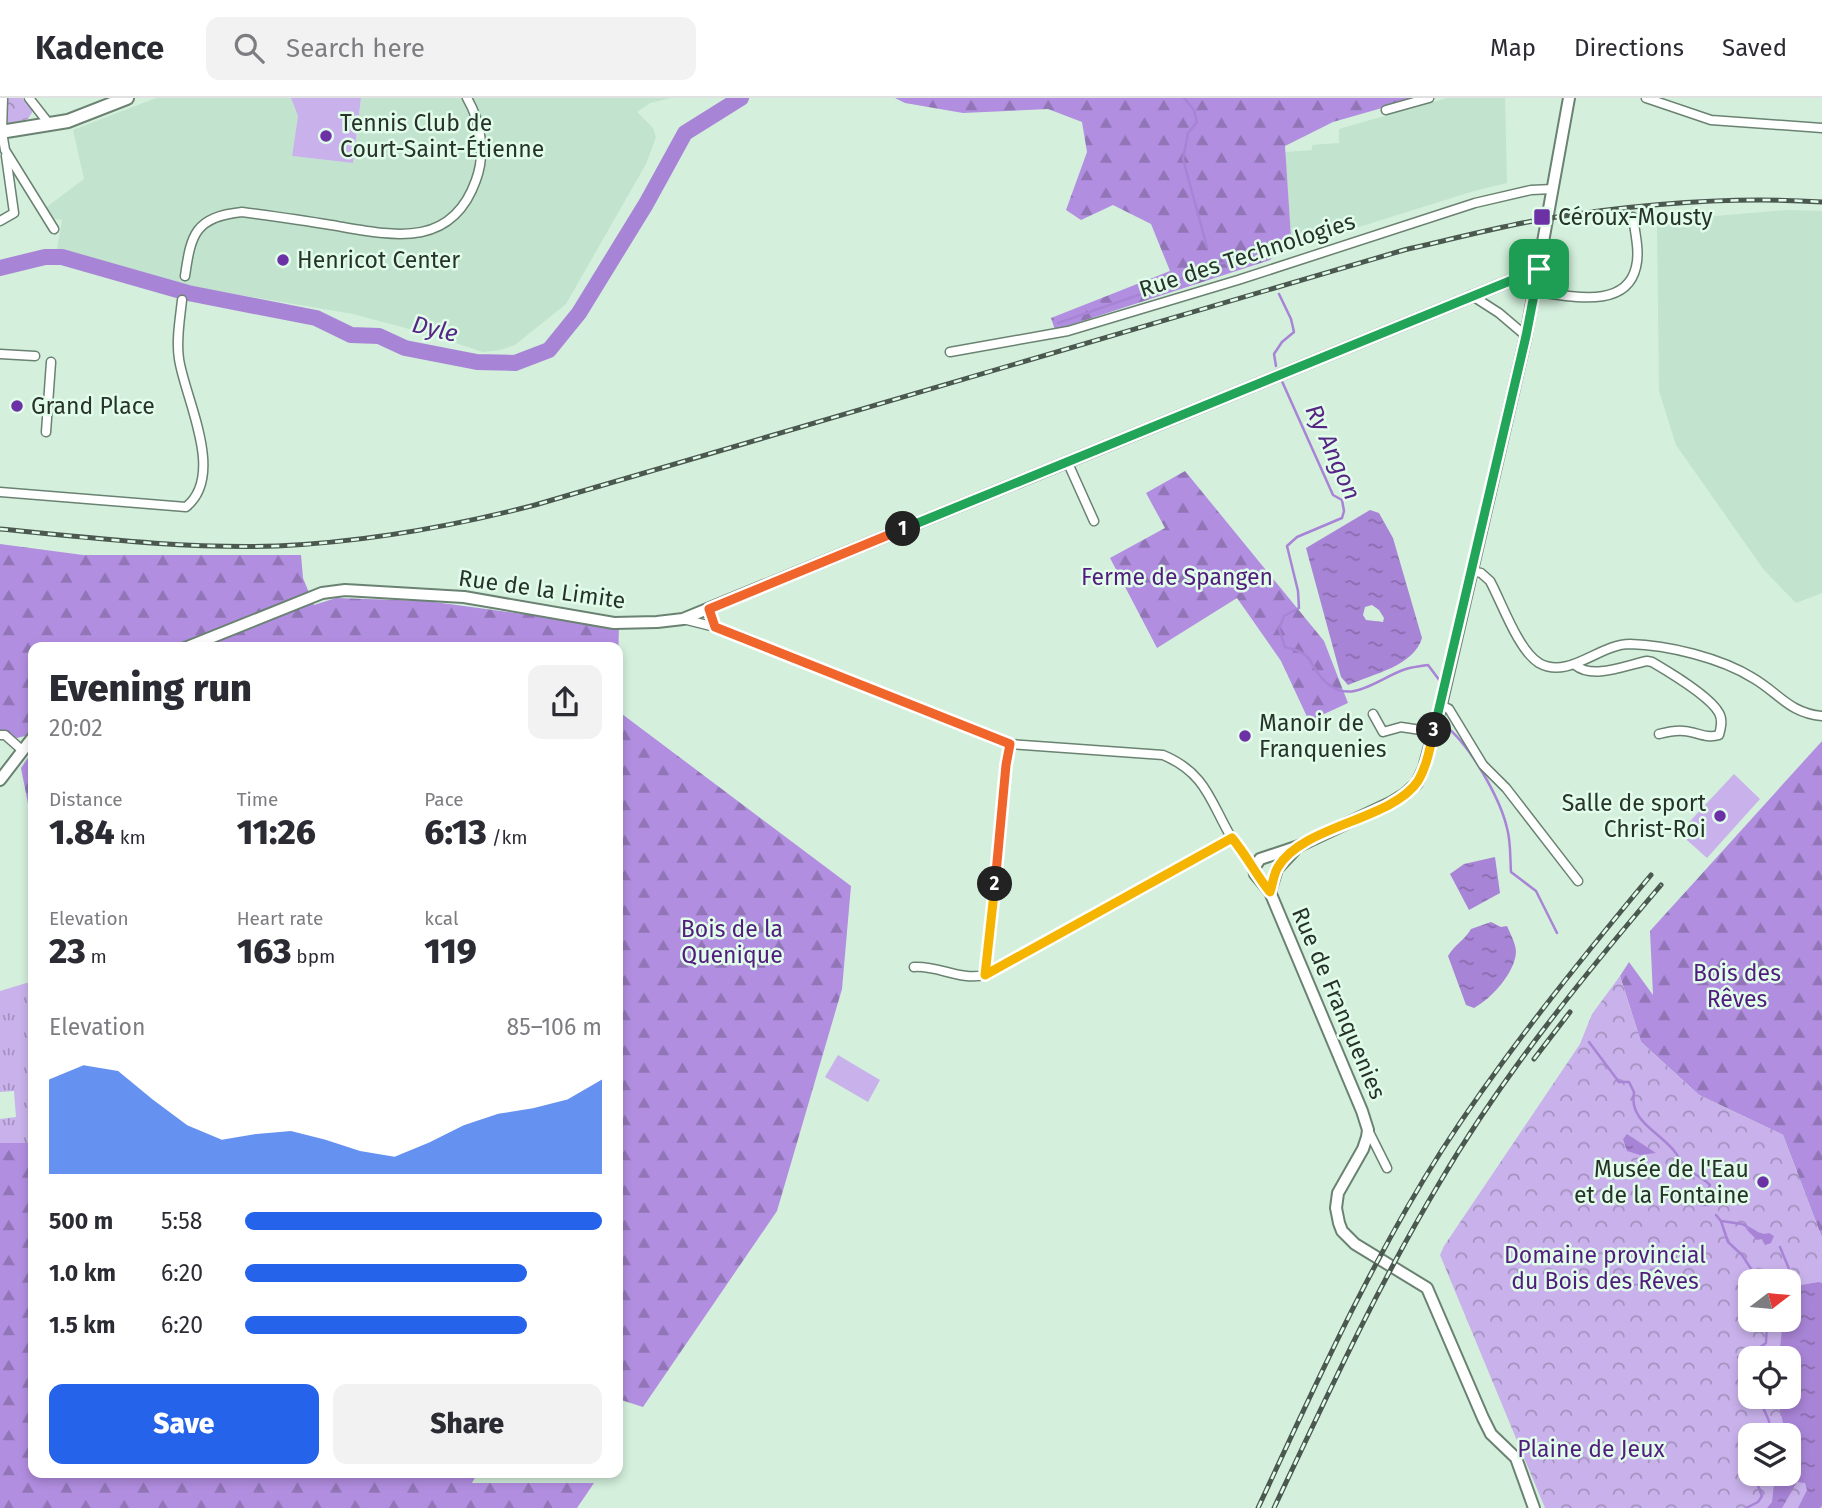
<!DOCTYPE html>
<html lang="en">
<head>
<meta charset="utf-8">
<style>
	body { margin:0; font-family:"Fira Sans",sans-serif; background:#f2f2f3; color:#2b2b33; height:100vh; display:flex; flex-direction:column; font-size:26px; white-space:nowrap }
	* { box-sizing:border-box; margin:0 }
	p { font-size:23px; color:#7c7c81 }
	.icon { flex:none; width:38px; height:38px; fill:none; stroke:currentColor; stroke-width:2; stroke-linecap:round; stroke-linejoin:round }
	.map { position:relative; flex:1; overflow:hidden }
	.panel { position:absolute; left:28px; top:544px; width:595px; height:836px; display:flex; flex-direction:column; background:#fff; border-radius:14px; box-shadow:0 4px 10px #0003 }
	.panel>* { flex:none }
	.needle { width:46px; rotate:74deg }
	.tools { position:absolute; left:1738px; top:1171px; display:grid; gap:14px }
	.tools a { display:grid; place-items:center; width:63px; height:63px; border-radius:14px; background:#fff; box-shadow:0 4px 10px #0003; font-size:35px }
	.pin { position:absolute; display:grid; place-items:center; width:60px; height:60px; color:#fff; margin:-30px; border-radius:14px; box-shadow:0 4px 10px #0006 }
	.km { position:absolute; width:35px; height:35px; margin:-18px; border-radius:50%; background:#222; color:#fff; font-size:19px; line-height:35px; text-align:center }
	.round { display:grid; place-items:center; flex:none; width:74px; height:74px; border-radius:14px; background:#f2f2f3 }
	.summary { display:flex; align-items:center; justify-content:space-between; height:119px; padding:0 21px }
	h1 { font-size:38px; font-weight:800; line-height:52px }
	.stats { display:grid; grid-template-columns:repeat(3,1fr); gap:10px; height:119px; padding:7px 21px }
	.stats div { display:grid; align-content:center }
	.stats b { font-size:35px; font-weight:800 }
	.stats small { font-size:19px; font-weight:400 }
	.stats p { font-size:19px }
	.chart { height:196px; padding:14px 21px }
	.chart p { display:flex; justify-content:space-between }
	.chart svg { width:100%; height:126px; margin-top:7px; fill:#2563eb; opacity:.7 }
	.button { display:flex; gap:14px; margin-top:auto; padding:14px 21px }
	.button a { flex:1; height:80px; border-radius:14px; background:#2563eb; color:#fff; font-size:28px; font-weight:800; line-height:80px; text-align:center }
	.button a+a { background:#f2f2f3; color:#2b2b33 }
	ul { padding:0 21px; list-style:none; font-size:23px }
	li { display:grid; grid-template-columns:112px 84px 1fr; align-items:center; height:52px }
	li i { height:18px; border-radius:9px; background:#2563eb }
	header { display:flex; align-items:center; gap:42px; box-sizing:border-box; height:98px; padding:0 35px; background:#fff; border-bottom:2px solid #e1e1e2 }
	header strong { font-size:33px }
	nav { display:flex; gap:38px; margin-inline-start:auto; font-size:24px }
	.search { width:490px; height:63px; background:#f2f2f3; display:flex; align-items:center; gap:18px; box-sizing:border-box; padding:0 24px; border-radius:14px; color:#7c7c81; font-size:26px }
	.map>svg:first-child { display:block }
	.built { fill:#c2e3cd }
	.grass { fill:url(#grass-tufts) }
	.forest { fill:url(#forest-firs) }
	.park { fill:url(#park-crowns); fill-rule:evenodd }
	.pitch { fill:#c9b2eb }
	.water { fill:url(#water-ripples); fill-rule:evenodd }
	.lines { fill:none; stroke-linecap:round; stroke-linejoin:round }
	.stream { stroke:#a884d6; stroke-width:2.5 }
	.river { stroke:#a884d6; stroke-width:16 }
	.minor-casing { stroke:#6a8271; stroke-width:11 }
	.tertiary-casing { stroke:#6a8271; stroke-width:14 }
	.secondary-casing { stroke:#6a8271; stroke-width:16 }
	.minor { stroke:#fff; stroke-width:8 }
	.tertiary { stroke:#fff; stroke-width:10 }
	.secondary { stroke:#fff; stroke-width:12 }
	.rail-casing { stroke:#4a584f; stroke-width:5 }
	.rail { stroke:#e1fce9; stroke-width:2.5; stroke-dasharray:8; stroke-linecap:butt }
	.split-1-casing { stroke:#fff; stroke-width:14 }
	.split-2-casing { stroke:#fff; stroke-width:14 }
	.split-3-casing { stroke:#fff; stroke-width:14 }
	.split-4-casing { stroke:#fff; stroke-width:14 }
	.split-1 { stroke:#22a559; stroke-width:9 }
	.split-2 { stroke:#f0652b; stroke-width:9 }
	.split-3 { stroke:#f5b400; stroke-width:9 }
	.split-4 { stroke:#22a559; stroke-width:9 }
	.poi-dot { fill:#6d31a6; stroke:#e1fce9; stroke-width:2.5 }
	.labels { text-anchor:middle; stroke-width:5; stroke-linejoin:round; paint-order:stroke }
	.poi-label { font-size:23px; fill:#27322b; stroke:#e1fce9; text-anchor:start }
	.street-label { font-size:23px; fill:#27322b; stroke:#e1fce9 }
	.park-label { font-size:23px; fill:#501d7e; stroke:#e1fce9 }
	.water-label { font-size:24px; font-style:italic; fill:#562585; stroke:#e1fce9 }
</style>
</head>
<body>
<header>
<strong>Kadence</strong>
<div class="search"><svg class="icon" aria-label="search" viewBox="0 0 24 24"><circle cx="10" cy="10" r="6"/><path d="M15 15l6 6"/></svg>Search here</div>
<nav><a>Map</a><a>Directions</a><a>Saved</a></nav>
</header>
<div class="map">
<svg width="1822" height="1410" viewBox="0 0 1822 1410">
	<defs>
		<pattern id="grass-tufts" width="24" height="20" patternUnits="userSpaceOnUse" patternTransform="scale(1.75)"><rect width="24" height="20" fill="#c9b2eb"/><path d="M3 7l-1-3M5 7V3M7 7l1-3M15 17l-1-3M17 17v-4M19 17l1-3" fill="none" stroke="#a391bf"/></pattern>
		<pattern id="forest-firs" width="22" height="20" patternUnits="userSpaceOnUse" patternTransform="scale(1.75)"><rect width="22" height="20" fill="#b28ee1"/><path d="M5 1l3.5 6h-7zM16 11l3.5 6h-7z" fill="#9175b7"/></pattern>
		<pattern id="park-crowns" width="20" height="18" patternUnits="userSpaceOnUse" patternTransform="scale(1.75)"><rect width="20" height="18" fill="#c9b2eb"/><path d="M2 6a3 3 0 1 1 6 0M12 15a3 3 0 1 1 6 0" fill="none" stroke="#a391bf"/></pattern>
		<pattern id="water-ripples" width="26" height="14" patternUnits="userSpaceOnUse" patternTransform="scale(1.75)"><rect width="26" height="14" fill="#a884d6"/><path d="M2 4q2-2 4 0t4 0M15 11q2-2 4 0t4 0" fill="none" stroke="#896dae"/></pattern>
	</defs>
	<rect width="100%" height="100%" fill="#d4efdc"/>
	<g class="built">
		<polygon points="156,0 291,0 298,18 292,58 353,65 361,0 671,0 650,5 637,14 653,30 656,39 646,66 566,206 515,247 500,252 483,254 428,236 353,216 193,189 57,151 62,122 51,120 44,111 84,81 73,32"/>
		<polygon points="1447,0 1505,0 1507,85 1474,93 1330,138 1317,136 1291,139 1285,54 1312,52 1312,47 1339,45 1339,31"/>
		<polygon points="1787,112 1822,113 1822,495 1796,505 1764,472 1676,347 1659,293 1657,123"/>
	</g>
	<polygon class="grass" points="33,883 33,1045 0,1045 0,1021 16,1019 14,993 0,994 0,893"/>
	<g class="forest">
		<polygon points="895,0 1417,0 1333,24 1285,48 1291,139 1270,162 1055,232 1051,220 1170,173 1151,126 1113,107 1081,122 1066,112 1087,54 1082,24 1048,11 963,15 905,5"/>
		<polygon points="1185,373 1324,543 1348,605 1309,623 1281,563 1237,500 1157,550 1110,460 1165,430 1146,395"/>
		<polygon points="0,446 83,457 301,457 303,480 314,507 336,500 427,503 545,519 619,524 618,570 618,550 33,550 33,640 29,637 17,640 0,634"/>
		<polygon points="618,613 851,788 842,891 777,1113 643,1309 618,1301"/>
		<polygon points="1822,643 1822,1140 1783,1037 1699,997 1641,944 1620,878 1629,864 1653,897 1650,833"/>
		<polygon points="33,652 33,731 21,670"/>
		<polygon points="0,1045 33,1045 33,1376 477,1376 472,1385 594,1385 577,1410 0,1410"/>
	</g>
	<g class="park">
		<polygon points="0,0 22,0 33,13 28,21 0,28"/>
		<path d="M 1620,878 L 1641,944 L 1699,997 L 1783,1037 L 1822,1140 L 1822,1410 L 1545,1410 L 1440,1157 L 1444,1148 L 1580,946 L 1592,916 ZM 1750,1183 L 1788,1183 L 1788,1222 L 1750,1222 ZM 1750,1260 L 1788,1260 L 1788,1298 L 1750,1298 ZM 1750,1337 L 1788,1337 L 1788,1376 L 1750,1376 Z"/>
	</g>
	<g class="pitch">
		<polygon points="291,0 361,0 353,65 292,58 298,18"/>
		<polygon points="1734,676 1760,701 1707,760 1679,735"/>
		<polygon points="838,957 880,982 868,1004 825,979"/>
	</g>
	<g class="water">
		<path d="M 1370,412 L 1379,415 L 1393,440 L 1422,540 C 1414,568 1373,576 1348,587 L 1341,579 L 1306,450 ZM 1372,507 L 1379,512 L 1384,520 L 1383,524 L 1366,522 L 1363,517 L 1365,509 Z"/>
		<polygon points="1495,759 1500,795 1469,812 1450,776 1464,766"/>
		<path d="M 1491,824 L 1501,829 L 1507,828 C 1510,835 1516,846 1516,854 C 1515,875 1491,901 1474,910 L 1466,907 L 1448,858 C 1454,847 1465,842 1471,831 Z"/>
		<polygon points="1627,1036 1656,1055 1640,1057 1627,1053 1623,1041"/>
		<polygon points="1745,1130 1764,1136 1769,1135 1774,1138 1771,1145 1765,1147 1762,1141 1757,1142"/>
		<polygon points="1819,1184 1822,1185 1822,1407 1820,1410 1798,1410 1807,1392 1805,1385 1797,1384 1782,1410 1767,1410 1772,1404 1775,1376 1788,1376 1788,1337 1786,1337 1777,1300 1777,1299 1788,1298 1788,1260 1779,1260 1783,1222 1788,1222 1789,1196 1796,1188"/>
	</g>
	<g class="lines">
		<g class="stream">
			<polyline points="1184,0 1194,12 1197,24 1188,35 1183,61 1207,149"/>
			<polyline points="1058,225 1167,187 1212,167 1267,157"/>
			<polyline points="1276,268 1274,256 1282,244 1294,234 1291,221 1279,196"/>
			<path d="M 1281,281 L 1333,397 L 1342,402 L 1344,413 L 1342,420 L 1297,439 L 1287,448 L 1298,493 L 1299,510 L 1284,518 L 1279,531 L 1285,549 C 1314,556 1306,561 1321,579 C 1348,612 1377,580 1406,571 C 1413,569 1421,568 1428,567 L 1440,583 L 1432,621"/>
			<path d="M 1444,627 C 1469,645 1500,700 1507,730 C 1511,744 1510,760 1511,774 L 1536,793 L 1557,835"/>
			<path d="M 1589,944 L 1619,984 L 1629,984 L 1634,994 C 1628,1023 1660,1034 1675,1054 C 1680,1060 1681,1066 1688,1071 C 1695,1077 1703,1080 1710,1087 L 1707,1094 L 1702,1095 L 1701,1107 L 1710,1107"/>
			<polyline points="1716,1117 1721,1123 1742,1126 1756,1134"/>
			<polyline points="1721,1123 1728,1144 1742,1157 1759,1183"/>
			<polyline points="1780,1149 1796,1188"/>
			<polyline points="1750,1275 1738,1259 1756,1252 1766,1245 1767,1222"/>
			<polyline points="1758,1298 1769,1323 1771,1337"/>
			<polyline points="1746,1410 1758,1404 1762,1398 1757,1385 1762,1376"/>
		</g>
		<polyline class="river" points="0,170 45,159 62,159 188,195 316,220 351,237 379,238 405,250 477,264 515,265 549,252 579,215 646,106 685,35 741,0"/>
		<g class="minor-casing">
			<g id="minor">
				<polyline points="3,0 2,34 5,52 54,131"/>
				<polyline points="29,0 50,27"/>
				<polyline points="1646,0 1711,22 1822,30"/>
				<polyline points="1386,12 1429,0"/>
				<polyline points="0,123 14,115 6,58"/>
				<path d="M 185,178 C 191,136 195,119 242,114 C 272,118 301,122 331,127 C 390,137 451,153 476,82 C 486,55 481,24 467,0"/>
				<path d="M 1535,194 C 1567,197 1626,213 1636,169 C 1640,154 1635,135 1633,119"/>
				<polyline points="1471,197 1499,215 1526,238"/>
				<polyline points="950,254 1068,233 1238,182 1475,105 1531,92 1553,91"/>
				<polyline points="0,256 35,258"/>
				<polyline points="46,334 51,264"/>
				<polyline points="1067,363 1094,423"/>
				<path d="M 0,394 L 186,409 C 226,377 185,301 179,261 C 176,242 180,221 182,202"/>
				<path d="M 1472,473 L 1481,475 L 1490,483 C 1502,505 1518,552 1539,565 C 1569,582 1599,546 1630,546 C 1668,547 1721,560 1753,580 C 1779,595 1789,615 1822,618"/>
				<polyline points="710,511 715,529"/>
				<path d="M 683,521 L 715,529 L 1010,646 L 1163,657 C 1206,675 1210,703 1231,739 C 1238,750 1247,760 1254,770"/>
				<path d="M 1575,567 C 1593,582 1626,567 1647,563 L 1652,564 C 1669,574 1710,598 1719,615 C 1723,622 1721,630 1719,637 C 1706,641 1697,634 1684,633 C 1676,632 1667,634 1659,636"/>
				<polyline points="1441,607 1449,611 1483,667 1506,690 1578,783"/>
				<polyline points="1373,616 1383,634 1401,629 1434,634"/>
				<polyline points="0,637 5,637 22,652"/>
				<path d="M 914,869 C 938,867 960,883 985,877 L 1232,740"/>
				<polyline points="985,877 993,812 1006,667 1010,646"/>
				<polyline points="1368,1032 1387,1070"/>
			</g>
		</g>
		<g class="tertiary-casing">
			<g id="tertiary">
				<polyline points="185,550 322,495 345,492 464,499 614,525 657,524 683,521 1539,171"/>
				<polyline points="0,682 33,639"/>
				<polyline points="1270,794 1277,771 1294,753"/>
				<polyline points="1534,1410 1516,1360 1491,1336 1483,1320 1427,1190 1355,1146 1342,1133 1339,1125 1336,1110 1338,1095 1363,1051 1367,1039 1368,1032 1362,1013 1270,794 1255,776 1254,770 1260,761 1299,748 1392,704 1405,696 1417,685 1424,670 1441,607 1526,238 1569,0"/>
			</g>
		</g>
		<g class="secondary-casing">
			<polyline id="secondary" points="0,34 68,23 127,0"/>
		</g>
		<use href="#minor" class="minor"/>
		<use href="#tertiary" class="tertiary"/>
		<use href="#secondary" class="secondary"/>
		<g class="rail-casing">
			<g id="rail">
				<path d="M 0,431 C 92,440 185,451 277,448 C 365,444 450,429 535,407 L 1404,152 C 1453,141 1501,128 1550,120 C 1639,106 1732,98 1822,104"/>
				<polyline points="1534,961 1570,914"/>
				<path d="M 1258,1410 C 1315,1288 1370,1165 1442,1052 C 1505,955 1577,866 1651,777"/>
				<path d="M 1274,1410 C 1326,1300 1377,1189 1440,1084 C 1503,977 1581,881 1661,787"/>
			</g>
		</g>
		<use href="#rail" class="rail"/>
	</g>
	<g class="lines">
		<g class="split-1-casing">
			<polyline id="split-1" points="903,431 1539,171"/>
		</g>
		<g class="split-2-casing">
			<polyline id="split-2" points="903,431 709,511 715,529 1010,646 1006,667 995,786"/>
		</g>
		<g class="split-3-casing">
			<path id="split-3" d="M 995,786 L 985,877 L 1232,740 C 1247,758 1256,777 1270,794 C 1273,786 1273,777 1278,769 C 1303,727 1392,722 1418,683 C 1427,668 1430,649 1434,632"/>
		</g>
		<g class="split-4-casing">
			<polyline id="split-4" points="1434,632 1526,238 1539,171"/>
		</g>
		<use href="#split-1" class="split-1"/>
		<use href="#split-2" class="split-2"/>
		<use href="#split-3" class="split-3"/>
		<use href="#split-4" class="split-4"/>
	</g>
	<g class="poi-dot">
		<circle cx="326" cy="38" r="7"/>
		<rect x="1533" y="110" width="18" height="18" rx="3.5"/>
		<circle cx="283" cy="162" r="7"/>
		<circle cx="17" cy="308" r="7"/>
		<circle cx="1245" cy="638" r="7"/>
		<circle cx="1720" cy="718" r="7"/>
		<circle cx="1763" cy="1084" r="7"/>
	</g>
	<g class="labels">
		<g class="poi-label">
			<text x="340" y="33">Tennis Club de<tspan x="340" dy="26">Court-Saint-Étienne</tspan></text>
			<text x="1558" y="127">Céroux-Mousty</text>
			<text x="297" y="170">Henricot Center</text>
			<text x="31" y="316">Grand Place</text>
			<text x="1259" y="633">Manoir de<tspan x="1259" dy="26">Franquenies</tspan></text>
			<text x="1706" y="713" text-anchor="end">Salle de sport<tspan x="1706" dy="26">Christ-Roi</tspan></text>
			<text x="1749" y="1079" text-anchor="end">Musée de l'Eau<tspan x="1749" dy="26">et de la Fontaine</tspan></text>
		</g>
		<g class="street-label">
			<text transform="translate(1247 157) rotate(-18)" y="8">Rue des Technologies</text>
			<text transform="translate(542 491) rotate(8)" y="8">Rue de la Limite</text>
			<text transform="translate(1339 905) rotate(67)" y="8">Rue de Franquenies</text>
		</g>
		<g class="park-label">
			<text x="1177" y="487">Ferme de Spangen</text>
			<text x="732" y="839">Bois de la<tspan x="732" dy="26">Quenique</tspan></text>
			<text x="1737" y="883">Bois des<tspan x="1737" dy="26">Rêves</tspan></text>
			<text x="1605" y="1165">Domaine provincial<tspan x="1605" dy="26">du Bois des Rêves</tspan></text>
			<text x="1591" y="1359">Plaine de Jeux</text>
		</g>
		<g class="water-label">
			<text transform="translate(435 231) rotate(13)" y="8">Dyle</text>
			<text transform="translate(1333 354) rotate(66)" y="8">Ry Angon</text>
		</g>
	</g>
</svg>
<div class="tools">
<a><svg class="needle" viewBox="-14 -14 28 28"><path d="M0-13l5 13h-10z" fill="#e53935"/><path d="M0 13l5-13h-10z" fill="#7c7c81"/></svg></a>
<a><svg class="icon" aria-label="locate" viewBox="0 0 24 24"><circle cx="12" cy="12" r="6"/><path d="M12 2v4M12 18v4M2 12h4M18 12h4"/></svg></a>
<a><svg class="icon" aria-label="layers" viewBox="0 0 24 24"><path d="M12 4l9 5-9 5-9-5zM3 14l9 5 9-5"/></svg></a>
</div>
<div class="pin" style="left:1539px;top:171px;background:#1e9e55"><svg class="icon" aria-label="arrive" viewBox="0 0 24 24"><path d="M6 21V4h12l-3 4 3 4H6"/></svg></div>
<b class="km" style="left:903px;top:431px">1</b>
<b class="km" style="left:995px;top:786px">2</b>
<b class="km" style="left:1434px;top:632px">3</b>
<section class="panel">
<div class="summary"><div><h1>Evening run</h1><p>20:02</p></div><a class="round"><svg class="icon" aria-label="share" viewBox="0 0 24 24"><path d="M12 15V3M7 8l5-5 5 5M5 13v7h14v-7"/></svg></a></div>
<div class="stats">
<div><p>Distance</p><b>1.84<small> km</small></b></div>
<div><p>Time</p><b>11:26</b></div>
<div><p>Pace</p><b>6:13<small> /km</small></b></div>
</div>
<div class="stats">
<div><p>Elevation</p><b>23<small> m</small></b></div>
<div><p>Heart rate</p><b>163<small> bpm</small></b></div>
<div><p>kcal</p><b>119</b></div>
</div>
<div class="chart"><p><span>Elevation</span>85–106 m</p>
<svg viewBox="0 0 160 44" preserveAspectRatio="none"><path d="M0 44V11L10 6L20 8L30 18L40 27L50 32L60 30L70 29L80 32L90 36L100 38L110 33L120 27L130 23L140 21L150 18L160 11V44z"/></svg>
</div>
<ul>
<li><b>500 m</b>5:58<i style="width:100%"></i></li>
<li><b>1.0 km</b>6:20<i style="width:79%"></i></li>
<li><b>1.5 km</b>6:20<i style="width:79%"></i></li>
</ul>
<div class="button"><a>Save</a><a>Share</a></div>
</section>
</div>
</body>
</html>
